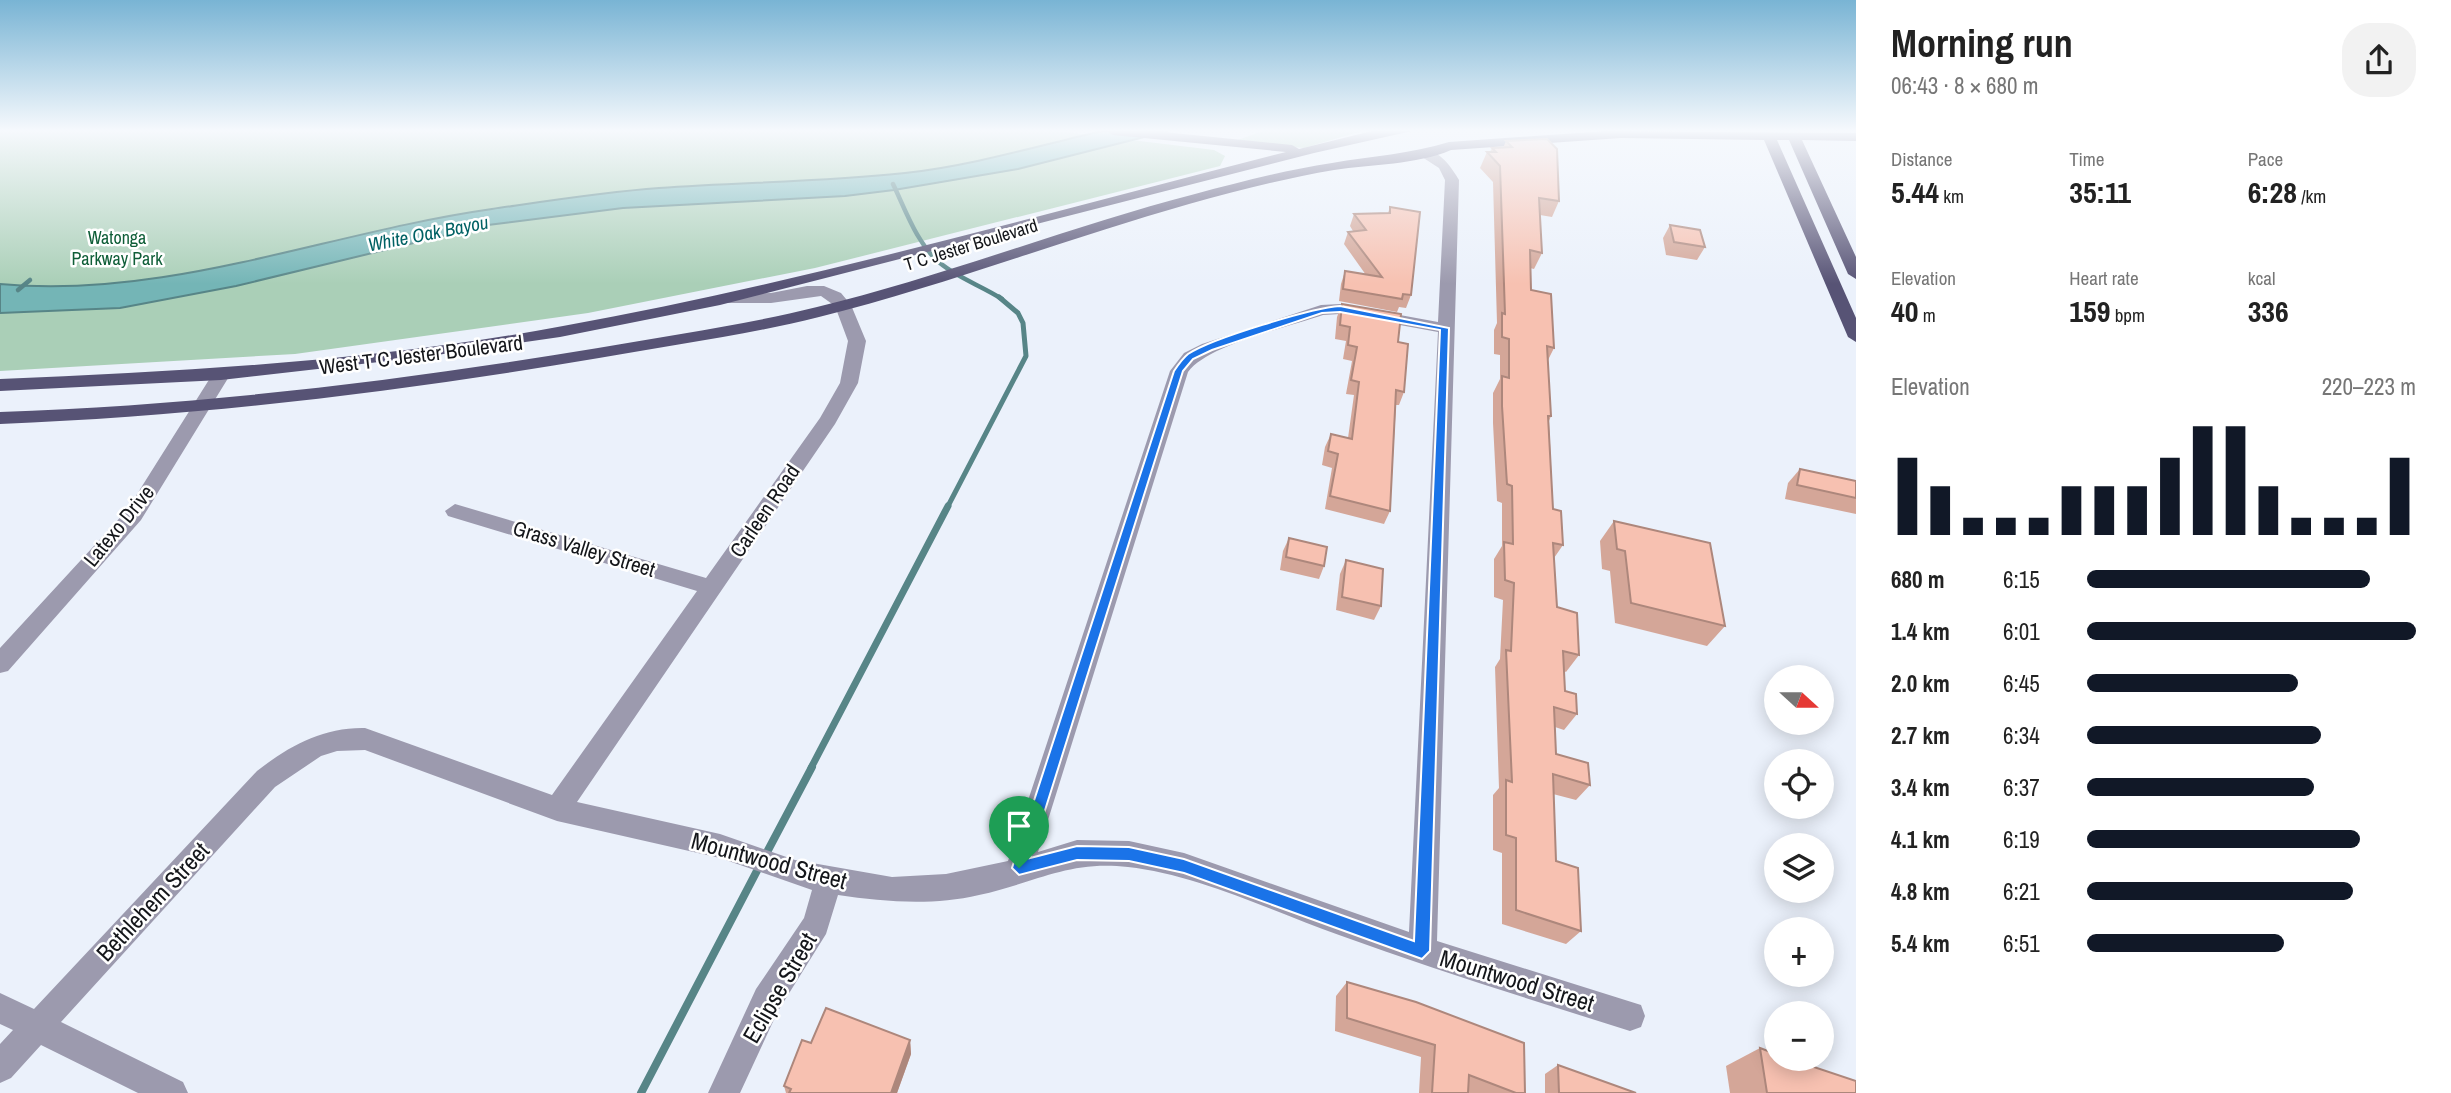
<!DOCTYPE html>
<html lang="en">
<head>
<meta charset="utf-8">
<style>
	body { margin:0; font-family:"Archivo Narrow",sans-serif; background:#f2f2f2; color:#222; height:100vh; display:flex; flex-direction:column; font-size:26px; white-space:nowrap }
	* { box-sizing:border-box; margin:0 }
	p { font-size:23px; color:#767676 }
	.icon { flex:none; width:38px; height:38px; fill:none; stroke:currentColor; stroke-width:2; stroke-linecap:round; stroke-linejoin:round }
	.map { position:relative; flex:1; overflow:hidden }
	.details { display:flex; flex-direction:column; background:#fff; width:595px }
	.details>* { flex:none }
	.needle { width:46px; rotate:111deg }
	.tools { position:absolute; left:1764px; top:665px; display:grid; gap:14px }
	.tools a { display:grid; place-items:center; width:70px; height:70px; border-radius:50%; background:#fff; box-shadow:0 4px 18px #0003; font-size:35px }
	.pin { position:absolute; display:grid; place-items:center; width:60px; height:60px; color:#fff; margin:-72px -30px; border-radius:50% 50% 50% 0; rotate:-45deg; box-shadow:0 0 7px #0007 }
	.pin .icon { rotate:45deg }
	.round { display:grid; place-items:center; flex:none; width:74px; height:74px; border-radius:28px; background:#f2f2f2 }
	.overview { display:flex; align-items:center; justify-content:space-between; height:119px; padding:0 35px }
	h1 { font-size:38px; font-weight:800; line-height:52px }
	.metrics { display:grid; grid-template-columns:repeat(3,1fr); gap:10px; height:119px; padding:7px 35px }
	.metrics div { display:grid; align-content:center }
	.metrics b { font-size:30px; font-weight:800 }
	.metrics small { font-size:19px; font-weight:400 }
	.metrics p { font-size:19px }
	.chart { height:196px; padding:14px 35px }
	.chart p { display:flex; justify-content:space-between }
	.chart svg { width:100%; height:126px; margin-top:7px; stroke:#111827; stroke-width:6 }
	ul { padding:0 35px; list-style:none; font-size:23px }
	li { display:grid; grid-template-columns:112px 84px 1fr; align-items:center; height:52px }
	li i { height:18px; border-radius:9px; background:#111827 }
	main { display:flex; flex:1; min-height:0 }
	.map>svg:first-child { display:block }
	.green { fill:#aacfb7 }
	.water { fill:#74b5b6; stroke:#578587; stroke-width:2 }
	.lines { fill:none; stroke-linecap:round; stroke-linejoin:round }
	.stream-far3 { stroke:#578587; stroke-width:4.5 }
	.stream-far2 { stroke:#578587; stroke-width:5 }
	.stream-far1 { stroke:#578587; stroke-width:7 }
	.stream { stroke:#578587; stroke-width:8 }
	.minor { fill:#9c9aae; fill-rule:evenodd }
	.major { fill:#575375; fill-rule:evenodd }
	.wall { fill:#d4a698 }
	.shaded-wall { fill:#ad877c }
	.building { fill:#f7c1b1; stroke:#ad877c; stroke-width:2 }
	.route { fill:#1a73e8; stroke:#fff; stroke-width:2; fill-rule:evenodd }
	.labels { text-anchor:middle; stroke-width:5; stroke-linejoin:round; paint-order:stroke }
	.far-park-label { font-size:18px; fill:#0f5e38; stroke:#fff }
	.far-street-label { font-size:18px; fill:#14161a; stroke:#fff }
	.far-water-label { font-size:19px; font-style:italic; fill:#006164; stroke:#fff }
	.street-label { font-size:21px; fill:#14161a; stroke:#fff }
	.near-street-label { font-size:24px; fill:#14161a; stroke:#fff }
</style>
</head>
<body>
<main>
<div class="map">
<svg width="1856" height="1093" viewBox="0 0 1856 1093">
	<rect width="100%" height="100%" fill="#ebf1fb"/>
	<g class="green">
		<polygon points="0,131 1057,131 1214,150 1225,156 1220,166 815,268 588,313 295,354 0,371"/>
		<polygon points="1263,131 1362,131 1304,148 1232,142"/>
	</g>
	<path class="water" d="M 1102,131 L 1168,131 L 1018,169 L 894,190 L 845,196 L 623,208 L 488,225 L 236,286 L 120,308 L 0,313 L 0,284 C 166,300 329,232 492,209 C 547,201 603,192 659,188 C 741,182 823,182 905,173 C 971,166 1037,146 1102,131 Z"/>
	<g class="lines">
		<g class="stream-far3">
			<path d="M 893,184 C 906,211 917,244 940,263 C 958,278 982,286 1002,299"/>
			<polyline points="18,290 30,280"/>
		</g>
		<polyline class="stream-far2" points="947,508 1026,356 1023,323 1018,313 999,297"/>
		<polyline class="stream-far1" points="811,768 948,506"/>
		<g class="stream">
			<polyline points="765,856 812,767"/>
			<polyline points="641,1093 760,865"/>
		</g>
		<g class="minor">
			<path d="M 1422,151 C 1440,149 1451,167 1459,180 L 1437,941 L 1641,1005 L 1645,1016 L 1641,1027 L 1630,1031 C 1532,1000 1435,970 1339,935 C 1275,912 1195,874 1128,867 C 1068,860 1035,883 979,895 C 932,906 885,902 838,895 L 826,934 L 778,1011 L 740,1093 L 708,1093 L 756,989 L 804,918 L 812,890 L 720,858 L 557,821 L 365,750 L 337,751 L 321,756 L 275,787 L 61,1022 L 183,1082 L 188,1093 L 138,1093 L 41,1045 L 11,1078 L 0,1083 L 0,1044 L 13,1030 L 0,1024 L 0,993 L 34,1009 L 257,771 C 289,746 323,727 365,728 L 552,795 L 697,591 L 448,516 L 445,511 L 455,504 L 706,578 L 820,418 L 840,383 L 848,341 L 835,306 L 821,296 L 771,303 L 714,303 L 712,300 L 720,295 L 771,293 L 807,286 L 824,286 L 841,293 L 851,305 L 866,341 L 858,383 L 835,424 L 577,802 L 720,834 L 795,860 L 892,877 L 946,874 L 1008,861 L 1170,371 L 1184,353 L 1202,344 L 1321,305 L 1340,304 L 1438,322 L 1445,180 L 1439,168 L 1422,157 ZM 1340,314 L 1438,332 L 1409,932 L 1184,853 L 1129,841 L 1077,840 L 1038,852 L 1188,372 C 1208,345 1288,327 1323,315 Z"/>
			<polygon points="221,370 230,375 141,520 8,671 0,673 0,648 127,510 212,375"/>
		</g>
		<g class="major">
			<path d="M 1107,131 L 1154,131 L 1292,145 L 1299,149 L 1372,131 L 1412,131 L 1314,153 L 720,305 L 560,337 L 423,357 L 221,380 L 0,391 L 0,379 C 188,371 377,361 563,326 C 806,282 1046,213 1286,152 L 1113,135 Z"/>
			<path d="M 1606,131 L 1856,133 L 1856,141 L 1802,140 L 1856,257 L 1856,279 L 1848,274 L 1789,140 L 1777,140 L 1856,318 L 1856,342 L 1848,337 L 1764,140 L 1621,138 L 1451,150 C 1416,165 1372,164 1334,170 C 1286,178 1237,191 1189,204 C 1065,239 944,286 819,317 C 747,335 672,345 599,358 C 400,392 202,416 0,424 L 0,412 C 201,405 400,381 598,348 C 671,335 745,325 817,307 C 945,276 1068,227 1195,194 C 1240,182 1286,170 1332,163 C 1371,156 1411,154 1449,142 Z"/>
		</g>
	</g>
	<g class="wall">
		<polygon points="1506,141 1559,201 1552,217 1540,215 1542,253 1534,269 1530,268 1531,290 1554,348 1548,360 1551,416 1549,421 1553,509 1563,545 1554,558 1557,607 1579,655 1566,672 1564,671 1565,691 1577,714 1564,730 1555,727 1556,754 1590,785 1576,800 1553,794 1556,861 1581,931 1566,944 1502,924 1502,853 1493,850 1493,795 1499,788 1495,667 1500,659 1503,600 1494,597 1494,559 1502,546 1502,503 1497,501 1493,423 1493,393 1500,379 1500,355 1494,354 1494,330 1497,323 1493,182 1480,168 1487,152 1490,152 1492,148 1503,148"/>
		<polygon points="1390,207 1411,295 1406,308 1399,307 1397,312 1339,301 1341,284 1345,271 1366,275 1344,244 1348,232 1353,231 1350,226 1354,214 1388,213"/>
		<polygon points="1670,225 1705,247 1697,260 1666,255 1663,238"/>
		<polygon points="1342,304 1398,342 1404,392 1399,405 1396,405 1390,511 1384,524 1325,509 1332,468 1322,465 1325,447 1331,434 1348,438 1354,395 1346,394 1352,361 1343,359 1346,341 1335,339 1337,317"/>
		<polygon points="1800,469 1856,481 1856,514 1785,499 1788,483"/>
		<polygon points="1614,521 1725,626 1707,646 1615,623 1610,571 1602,569 1600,541"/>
		<polygon points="1289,538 1324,566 1319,579 1280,570 1283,551"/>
		<polygon points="1346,560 1381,606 1374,620 1336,610 1340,574"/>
		<polygon points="1347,982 1525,1093 1419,1093 1421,1057 1335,1031 1336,996"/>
		<polygon points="910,1040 911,1054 897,1093 786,1093 784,1086"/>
		<polygon points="1760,1048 1856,1093 1730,1093 1726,1066"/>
		<polygon points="1558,1065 1636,1093 1545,1093 1545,1074"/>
	</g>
	<polygon class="shaded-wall" points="910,1040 911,1054 897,1093 891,1093"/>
	<g class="building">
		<polygon points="1547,139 1557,149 1559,201 1539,198 1542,253 1530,250 1531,290 1551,294 1554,348 1547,346 1551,416 1548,416 1553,509 1561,511 1563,545 1553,543 1557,607 1577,613 1579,655 1563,651 1565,691 1576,694 1577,714 1554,707 1556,754 1588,763 1590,785 1553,774 1556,861 1578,868 1581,931 1516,910 1516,838 1506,835 1506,780 1512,782 1506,650 1511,651 1514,583 1505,580 1504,542 1513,544 1512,486 1507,484 1502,406 1502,376 1509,378 1509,339 1502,337 1502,313 1505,314 1500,166 1487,152 1496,152 1492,148 1512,147 1506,141"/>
		<polygon points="1390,207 1420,212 1411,295 1403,294 1402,299 1343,289 1345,271 1382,277 1348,232 1366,230 1354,214 1390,213"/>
		<polygon points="1670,225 1700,230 1705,247 1674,242"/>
		<polygon points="1342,304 1401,314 1398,342 1408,344 1404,392 1396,390 1390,511 1330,496 1338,454 1328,451 1331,434 1352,439 1359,382 1351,380 1357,347 1348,345 1350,327 1340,325"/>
		<polygon points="1800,469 1856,481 1856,498 1797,485"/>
		<polygon points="1614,521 1710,543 1725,626 1631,603 1625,551 1617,549"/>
		<polygon points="1289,538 1327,547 1324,566 1286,557"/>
		<polygon points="1346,560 1383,569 1381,606 1342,597"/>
		<polygon points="1347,982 1416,1002 1524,1043 1525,1093 1516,1093 1469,1075 1468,1093 1432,1093 1435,1045 1347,1018"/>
		<polygon points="826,1008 910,1040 891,1093 789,1093 791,1089 784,1086 802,1040 811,1043"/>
		<polygon points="1760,1048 1776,1054 1776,1059 1790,1059 1856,1081 1856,1093 1767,1093"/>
		<polygon points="1558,1065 1636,1093 1559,1093"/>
	</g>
	<linearGradient id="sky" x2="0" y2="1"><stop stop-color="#79b4d4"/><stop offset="0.46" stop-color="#f6f9fd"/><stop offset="1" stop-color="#f6f9fd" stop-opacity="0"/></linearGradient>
	<rect width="1856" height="284" fill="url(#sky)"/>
	<path class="route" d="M 1340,306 L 1449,328 L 1430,951 L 1422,959 L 1184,873 L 1129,861 L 1077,860 L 1019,875 L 1012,868 L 1174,371 C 1178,365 1183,358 1188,354 C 1212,338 1312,308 1340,306 ZM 1340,312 L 1440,330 L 1414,941 L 1184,859 L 1129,847 L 1077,846 L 1030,858 L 1183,371 L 1193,359 L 1212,350 L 1322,313 Z"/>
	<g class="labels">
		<g class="far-park-label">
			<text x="117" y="244">Watonga<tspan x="117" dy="21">Parkway Park</tspan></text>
		</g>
		<g class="far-street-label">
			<text transform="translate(971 245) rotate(-17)" y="6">T C Jester Boulevard</text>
		</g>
		<g class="far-water-label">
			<text transform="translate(428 233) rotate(-11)" y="7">White Oak Bayou</text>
		</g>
		<g class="street-label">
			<text transform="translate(421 355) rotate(-7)" y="7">West T C Jester Boulevard</text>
			<text transform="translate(765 511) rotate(-56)" y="7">Carleen Road</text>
			<text transform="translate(119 526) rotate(-51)" y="7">Latexo Drive</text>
			<text transform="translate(584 549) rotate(17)" y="7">Grass Valley Street</text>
		</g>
		<g class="near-street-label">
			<text transform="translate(769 861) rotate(15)" y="8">Mountwood Street</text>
			<text transform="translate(153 902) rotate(-47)" y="8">Bethlehem Street</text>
			<text transform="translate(1517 981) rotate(17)" y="8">Mountwood Street</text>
			<text transform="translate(780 988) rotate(-60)" y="8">Eclipse Street</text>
		</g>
	</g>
</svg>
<div class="tools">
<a><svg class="needle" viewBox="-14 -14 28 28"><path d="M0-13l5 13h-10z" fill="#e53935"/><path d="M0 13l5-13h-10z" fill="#767676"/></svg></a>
<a><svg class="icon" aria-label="locate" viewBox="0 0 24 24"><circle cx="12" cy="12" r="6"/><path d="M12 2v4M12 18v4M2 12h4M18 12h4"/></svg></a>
<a><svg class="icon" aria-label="layers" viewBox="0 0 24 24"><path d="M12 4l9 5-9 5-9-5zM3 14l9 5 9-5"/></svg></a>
<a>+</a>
<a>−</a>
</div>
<div class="pin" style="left:1019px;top:868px;background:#1e9e55"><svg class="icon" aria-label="arrive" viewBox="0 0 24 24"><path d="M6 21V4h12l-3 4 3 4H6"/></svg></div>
</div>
<section class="details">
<div class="overview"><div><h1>Morning run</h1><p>06:43 · 8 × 680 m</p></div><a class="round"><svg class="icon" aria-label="share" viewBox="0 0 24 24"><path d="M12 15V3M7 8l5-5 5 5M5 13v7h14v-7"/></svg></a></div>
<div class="metrics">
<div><p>Distance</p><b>5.44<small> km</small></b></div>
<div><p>Time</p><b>35:11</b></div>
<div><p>Pace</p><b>6:28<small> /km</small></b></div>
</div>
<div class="metrics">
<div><p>Elevation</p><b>40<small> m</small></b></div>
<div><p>Heart rate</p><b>159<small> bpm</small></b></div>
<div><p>kcal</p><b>336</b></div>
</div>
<div class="chart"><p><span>Elevation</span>220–223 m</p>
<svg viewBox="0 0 160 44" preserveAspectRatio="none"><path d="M5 44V17M15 44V27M25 44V38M35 44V38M45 44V38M55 44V27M65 44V27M75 44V27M85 44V17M95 44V6M105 44V6M115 44V27M125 44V38M135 44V38M145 44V38M155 44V17"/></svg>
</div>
<ul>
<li><b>680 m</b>6:15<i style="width:86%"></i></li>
<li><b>1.4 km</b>6:01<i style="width:100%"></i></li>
<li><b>2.0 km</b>6:45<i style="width:64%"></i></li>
<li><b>2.7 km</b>6:34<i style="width:71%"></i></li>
<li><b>3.4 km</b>6:37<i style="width:69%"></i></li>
<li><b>4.1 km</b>6:19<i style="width:83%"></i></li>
<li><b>4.8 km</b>6:21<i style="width:81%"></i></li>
<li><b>5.4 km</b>6:51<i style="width:60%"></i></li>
</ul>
</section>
</main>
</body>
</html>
